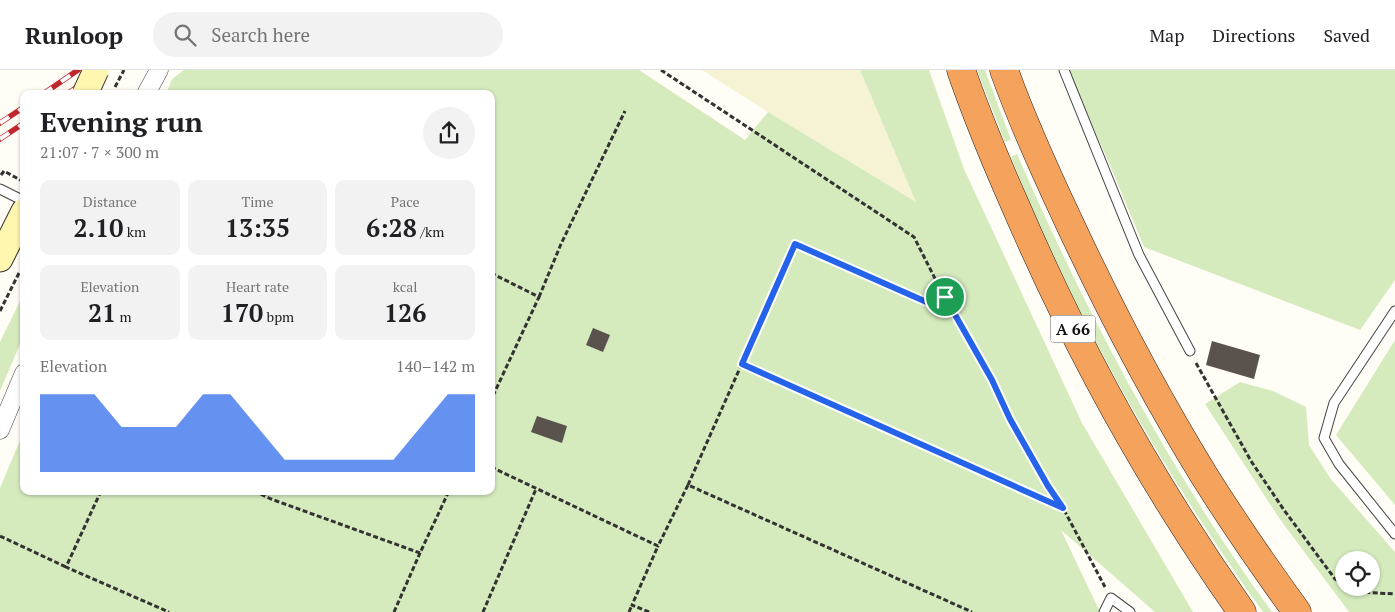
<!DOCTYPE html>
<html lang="en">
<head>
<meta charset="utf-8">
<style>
	body { margin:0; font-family:"PT Serif",serif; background:#f2f2f2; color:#202124; height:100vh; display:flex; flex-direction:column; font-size:19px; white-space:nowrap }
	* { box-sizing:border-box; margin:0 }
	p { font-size:16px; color:#757577 }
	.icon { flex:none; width:28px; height:28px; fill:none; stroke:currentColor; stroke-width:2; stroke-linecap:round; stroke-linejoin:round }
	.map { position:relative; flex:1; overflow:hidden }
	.panel { position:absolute; left:20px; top:20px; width:475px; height:405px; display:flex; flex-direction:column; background:#fff; border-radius:10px; box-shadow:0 1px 4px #0004 }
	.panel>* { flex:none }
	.buttons { position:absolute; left:1335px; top:481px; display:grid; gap:10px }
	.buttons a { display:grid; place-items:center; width:45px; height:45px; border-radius:50%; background:#fff; box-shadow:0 1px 4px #0004; font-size:25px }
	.pin { position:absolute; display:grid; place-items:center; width:42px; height:42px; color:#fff; margin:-21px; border:2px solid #fff; border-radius:50%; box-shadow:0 1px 5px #0007 }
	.round { display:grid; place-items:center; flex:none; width:52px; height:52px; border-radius:26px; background:#f2f2f2 }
	.headline { display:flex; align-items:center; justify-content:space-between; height:85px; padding:0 20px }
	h1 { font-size:28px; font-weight:600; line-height:38px }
	.metrics { display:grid; grid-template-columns:repeat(3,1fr); gap:8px; height:85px; padding:5px 20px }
	.metrics div { display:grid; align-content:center; border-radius:10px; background:#f2f2f2; text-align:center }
	.metrics b { font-size:25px; font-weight:600 }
	.metrics small { font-size:14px; font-weight:400 }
	.metrics p { font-size:14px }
	.chart { height:140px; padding:10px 20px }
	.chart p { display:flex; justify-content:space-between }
	.chart svg { width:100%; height:90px; margin-top:5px; fill:#2563eb; opacity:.7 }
	header { display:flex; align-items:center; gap:30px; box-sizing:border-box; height:70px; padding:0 25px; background:#fff; border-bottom:1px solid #e0e0e0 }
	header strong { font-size:24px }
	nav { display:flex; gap:28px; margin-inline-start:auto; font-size:18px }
	.search { width:350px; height:45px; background:#f2f2f2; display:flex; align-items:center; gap:12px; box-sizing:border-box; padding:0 18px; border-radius:28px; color:#757577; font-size:19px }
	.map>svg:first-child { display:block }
	.farmland { fill:#f6f3d4 }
	.green { fill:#d5ebbd; fill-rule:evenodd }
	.building { fill:#5a524d }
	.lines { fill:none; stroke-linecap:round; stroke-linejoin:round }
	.lane-casing { stroke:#444; stroke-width:11 }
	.street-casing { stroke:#444; stroke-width:19 }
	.secondary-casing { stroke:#333; stroke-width:27 }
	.highway-casing { stroke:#222; stroke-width:29 }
	.path { stroke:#333; stroke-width:3; stroke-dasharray:5 2.5; stroke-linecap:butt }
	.lane { stroke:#fff; stroke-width:9 }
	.street { stroke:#fff; stroke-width:18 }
	.secondary { stroke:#fff6b0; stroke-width:25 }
	.highway { stroke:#f5a25d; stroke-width:28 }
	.rail-casing { stroke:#c4262e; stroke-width:5.5 }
	.rail { stroke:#fff; stroke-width:4; stroke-dasharray:11; stroke-linecap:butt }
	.secondary-bridge-casing { stroke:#333; stroke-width:27; stroke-linecap:butt }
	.secondary-bridge { stroke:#fff6b0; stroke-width:25 }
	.route-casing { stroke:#fff; stroke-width:10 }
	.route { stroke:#2563eb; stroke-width:6 }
	.labels { text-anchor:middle; stroke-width:5; stroke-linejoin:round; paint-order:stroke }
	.shield { fill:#fff; stroke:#585858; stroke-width:1 }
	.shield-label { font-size:16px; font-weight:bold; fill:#111 }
</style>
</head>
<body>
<header>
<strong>Runloop</strong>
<div class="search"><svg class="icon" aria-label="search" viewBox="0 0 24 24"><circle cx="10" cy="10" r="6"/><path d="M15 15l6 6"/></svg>Search here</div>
<nav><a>Map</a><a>Directions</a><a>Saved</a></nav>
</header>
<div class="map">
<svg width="1395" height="542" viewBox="0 0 1395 542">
	<rect width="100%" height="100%" fill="#fffdf5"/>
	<polygon class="farmland" points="702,0 860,0 917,133 768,42"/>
	<g class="green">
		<polygon points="184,0 639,0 745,70 768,42 916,132 860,0 929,0 964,99 1082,353 1193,542 1155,542 1061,460 1100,542 0,542 0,418 24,361 24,421 491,421 491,24 166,24 172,9"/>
		<polygon points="977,0 985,0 1011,70 1005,72"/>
		<polygon points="1068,0 1395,0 1395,210 1360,260 1144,177 1112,100"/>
		<path d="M 1017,84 C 1087,245 1169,400 1272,542 L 1263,542 C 1162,401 1075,248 1011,87 Z"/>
		<polygon points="24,223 24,265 0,321 0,272"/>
		<polygon points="1395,270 1395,435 1336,365"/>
		<path d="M 1240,312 L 1273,321 L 1306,337 L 1309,375 L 1330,408 L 1395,482 L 1395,542 L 1349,542 L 1279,448 L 1205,334 ZM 1344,490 L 1371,490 L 1371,518 L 1344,518 Z"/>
	</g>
	<g class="building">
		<polygon points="593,258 610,265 603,282 586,275"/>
		<polygon points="1212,271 1260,285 1254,309 1206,295"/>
		<polygon points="537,346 567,356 562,373 531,362"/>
	</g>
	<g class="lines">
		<g class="lane-casing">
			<g id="lane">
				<polyline points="1064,0 1139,185 1190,281"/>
				<polyline points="0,119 24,131"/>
				<polyline points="1395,241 1334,333 1324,368 1339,394 1395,464"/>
				<polyline points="1104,542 1111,528 1130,542"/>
			</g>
		</g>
		<g class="street-casing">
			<g id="street">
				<polyline points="146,24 159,0"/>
				<polyline points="0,360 24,303"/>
			</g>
		</g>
		<g class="secondary-casing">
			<polyline id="secondary" points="0,189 24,141"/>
		</g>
		<g class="highway-casing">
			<g id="highway">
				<path d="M 961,0 C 977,46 996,92 1016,137 C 1077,279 1153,416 1242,542"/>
				<path d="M 1004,0 C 1022,51 1045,101 1068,150 C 1109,238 1154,324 1205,407 C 1234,453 1265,498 1297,542"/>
			</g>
		</g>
		<g class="path">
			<polyline points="661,0 914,167 958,254 992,310 1010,349 1048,416 1063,438 1105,517"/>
			<polyline points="115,17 124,0"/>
			<polyline points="1,105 4,101 24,112"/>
			<polyline points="491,203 539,227 491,330"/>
			<polyline points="539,227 561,174 625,41"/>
			<polyline points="0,241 20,201"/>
			<polyline points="1196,293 1251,391 1284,440 1335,509 1344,514"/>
			<polyline points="742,294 1061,437"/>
			<polyline points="491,397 658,476 688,415 972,542"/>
			<polyline points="688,415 795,174 931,234 944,227"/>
			<polyline points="101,421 66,497 169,542"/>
			<polyline points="254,421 271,429 420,483 449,421"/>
			<polyline points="0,466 66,497"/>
			<polyline points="1351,518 1361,522 1395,524"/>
			<polyline points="394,542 420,483"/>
			<polyline points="483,542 536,419"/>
			<polyline points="629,542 632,535"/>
			<polyline points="649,542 632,535 658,476"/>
		</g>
		<use href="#lane" class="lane"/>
		<use href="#street" class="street"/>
		<use href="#secondary" class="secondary"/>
		<use href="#highway" class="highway"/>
		<g class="rail-casing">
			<g id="rail">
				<polyline points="43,24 78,0"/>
				<polyline points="67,24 102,0"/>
				<polyline points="0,53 24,37"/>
				<polyline points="0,69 24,53"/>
			</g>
		</g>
		<use href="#rail" class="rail"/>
		<g class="secondary-bridge-casing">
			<polyline id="secondary-bridge" points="85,24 96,0"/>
		</g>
		<use href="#secondary-bridge" class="secondary-bridge"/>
	</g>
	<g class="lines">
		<g class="route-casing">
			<polygon id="route" points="795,174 931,234 945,227 992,310 1010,349 1048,416 1063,438 742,294"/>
		</g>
		<use href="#route" class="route"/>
	</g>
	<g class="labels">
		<rect class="shield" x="1050.5" y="245.5" width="45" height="27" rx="4"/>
		<g class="shield-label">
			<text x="1073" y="265">A 66</text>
		</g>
	</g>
</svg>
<div class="buttons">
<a><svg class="icon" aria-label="locate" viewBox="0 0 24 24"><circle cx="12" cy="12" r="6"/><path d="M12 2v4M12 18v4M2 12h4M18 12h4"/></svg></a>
</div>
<div class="pin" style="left:945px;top:227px;background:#1e9e55"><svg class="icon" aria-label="arrive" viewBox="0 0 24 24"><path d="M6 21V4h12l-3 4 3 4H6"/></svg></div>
<section class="panel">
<div class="headline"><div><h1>Evening run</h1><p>21:07 · 7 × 300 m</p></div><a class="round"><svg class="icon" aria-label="share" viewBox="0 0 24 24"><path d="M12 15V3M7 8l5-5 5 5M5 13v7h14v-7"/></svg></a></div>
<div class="metrics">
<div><p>Distance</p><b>2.10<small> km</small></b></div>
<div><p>Time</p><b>13:35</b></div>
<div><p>Pace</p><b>6:28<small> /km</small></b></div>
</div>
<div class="metrics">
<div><p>Elevation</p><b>21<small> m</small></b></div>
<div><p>Heart rate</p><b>170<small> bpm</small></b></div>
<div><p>kcal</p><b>126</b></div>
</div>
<div class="chart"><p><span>Elevation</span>140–142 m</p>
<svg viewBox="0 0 160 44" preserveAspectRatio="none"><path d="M0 44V6L10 6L20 6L30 22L40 22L50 22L60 6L70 6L80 22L90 38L100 38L110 38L120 38L130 38L140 22L150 6L160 6V44z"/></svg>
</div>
</section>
</div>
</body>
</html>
